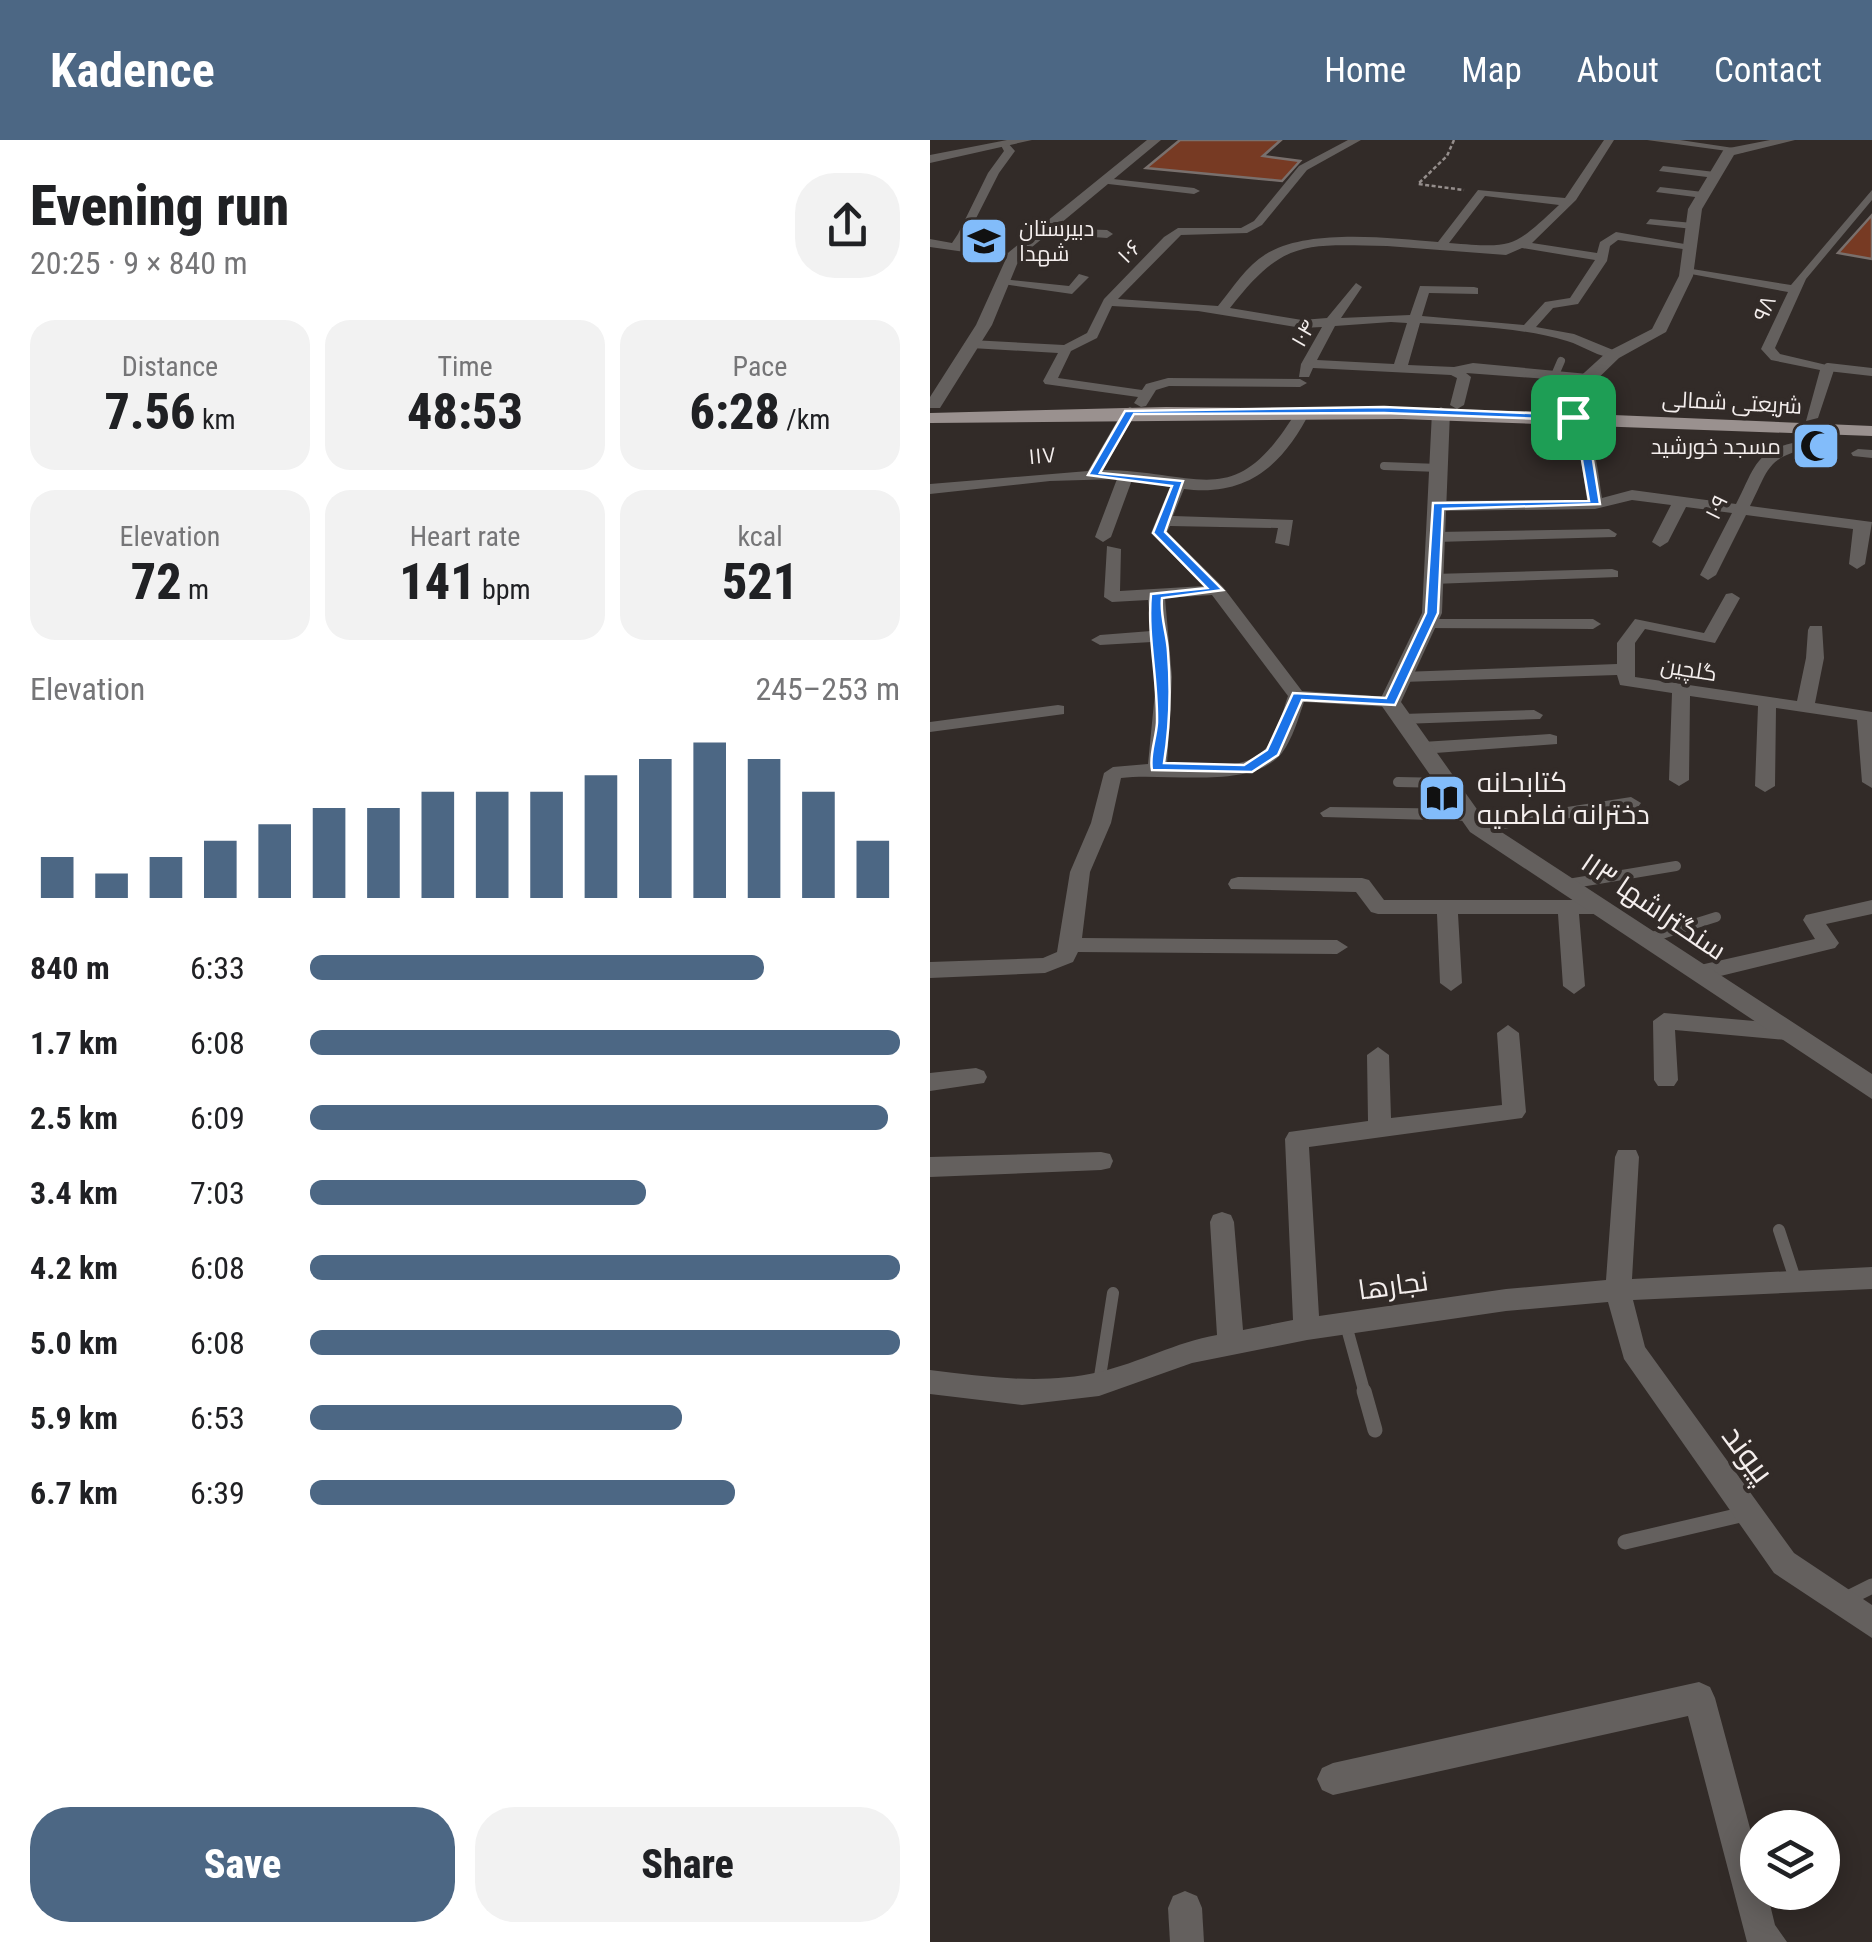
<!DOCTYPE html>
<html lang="en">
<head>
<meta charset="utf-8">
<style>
	body { margin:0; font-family:"Roboto Condensed",Cairo,sans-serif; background:#f2f2f2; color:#202124; height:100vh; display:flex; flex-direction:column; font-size:38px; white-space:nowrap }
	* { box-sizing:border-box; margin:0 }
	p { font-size:32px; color:#757577 }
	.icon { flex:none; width:55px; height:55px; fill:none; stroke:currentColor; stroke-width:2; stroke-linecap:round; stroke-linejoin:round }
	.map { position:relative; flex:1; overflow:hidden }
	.side { display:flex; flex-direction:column; background:#fff; width:930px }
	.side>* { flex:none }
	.buttons { position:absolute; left:810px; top:1670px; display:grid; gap:20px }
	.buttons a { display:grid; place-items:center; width:100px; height:100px; border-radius:50%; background:#fff; box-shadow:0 5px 25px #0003; font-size:50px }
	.pin { position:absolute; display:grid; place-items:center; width:85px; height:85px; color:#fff; margin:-42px; border-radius:20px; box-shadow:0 5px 15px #0006 }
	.round { display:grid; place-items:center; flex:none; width:105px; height:105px; border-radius:40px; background:#f2f2f2 }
	.overview { display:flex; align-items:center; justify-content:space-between; height:170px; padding:0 30px }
	h1 { font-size:55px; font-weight:800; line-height:75px }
	.metrics { display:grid; grid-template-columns:repeat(3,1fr); gap:15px; height:170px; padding:10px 30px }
	.metrics div { display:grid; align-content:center; border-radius:25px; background:#f2f2f2; text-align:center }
	.metrics b { font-size:50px; font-weight:800 }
	.metrics small { font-size:28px; font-weight:400 }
	.metrics p { font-size:28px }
	.chart { height:280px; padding:20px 30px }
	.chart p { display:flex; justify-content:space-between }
	.chart svg { width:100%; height:180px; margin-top:10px; stroke:#4c6784; stroke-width:6 }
	.cta { display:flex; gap:20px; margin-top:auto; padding:20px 30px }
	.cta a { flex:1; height:115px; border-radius:40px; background:#4c6784; color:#fff; font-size:40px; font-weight:800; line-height:115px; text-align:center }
	.cta a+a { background:#f2f2f2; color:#202124 }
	ul { padding:0 30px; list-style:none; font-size:32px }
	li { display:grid; grid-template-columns:160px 120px 1fr; align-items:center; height:75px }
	li i { height:25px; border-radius:12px; background:#4c6784 }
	header { display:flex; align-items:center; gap:60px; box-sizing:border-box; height:140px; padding:0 50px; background:#4c6784; color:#fff }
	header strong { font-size:48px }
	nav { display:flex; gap:55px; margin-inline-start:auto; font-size:35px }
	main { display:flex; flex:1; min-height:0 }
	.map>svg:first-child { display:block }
	.building { fill:#773a23; stroke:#79706d; stroke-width:2.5 }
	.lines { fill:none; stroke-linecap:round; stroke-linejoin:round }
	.path { stroke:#958e8c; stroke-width:2.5; stroke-dasharray:4 2.5; stroke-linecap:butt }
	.service-far3 { stroke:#64605e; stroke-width:8 }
	.service-far2 { stroke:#64605e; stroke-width:10 }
	.service-far1 { stroke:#64605e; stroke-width:12 }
	.service { stroke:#64605e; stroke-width:15 }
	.minor { fill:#64605e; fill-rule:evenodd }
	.tertiary { fill:#64605e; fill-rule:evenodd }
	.primary { fill:#9a918f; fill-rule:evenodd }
	.route { fill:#1a73e8; stroke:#fff; stroke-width:2.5; fill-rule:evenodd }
	.labels { text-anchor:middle; stroke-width:8; stroke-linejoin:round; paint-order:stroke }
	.far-poi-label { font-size:22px; fill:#f4eeed; stroke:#322b28; text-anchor:start }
	.far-street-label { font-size:22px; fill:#f4eeed; stroke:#322b28 }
	.poi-label { font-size:28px; fill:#f4eeed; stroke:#322b28; text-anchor:start }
	.street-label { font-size:28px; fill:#f4eeed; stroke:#322b28 }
	.near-street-label { font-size:32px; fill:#f4eeed; stroke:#322b28 }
</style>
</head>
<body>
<header>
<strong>Kadence</strong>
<nav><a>Home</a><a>Map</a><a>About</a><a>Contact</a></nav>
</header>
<main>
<section class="side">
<div class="overview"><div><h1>Evening run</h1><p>20:25 · 9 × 840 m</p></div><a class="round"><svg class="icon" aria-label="share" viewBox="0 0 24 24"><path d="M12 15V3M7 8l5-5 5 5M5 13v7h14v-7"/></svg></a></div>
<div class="metrics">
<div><p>Distance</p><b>7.56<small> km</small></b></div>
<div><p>Time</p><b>48:53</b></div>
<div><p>Pace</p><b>6:28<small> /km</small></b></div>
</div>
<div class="metrics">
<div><p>Elevation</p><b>72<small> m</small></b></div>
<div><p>Heart rate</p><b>141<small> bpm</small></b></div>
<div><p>kcal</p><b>521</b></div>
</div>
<div class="chart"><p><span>Elevation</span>245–253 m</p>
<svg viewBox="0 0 160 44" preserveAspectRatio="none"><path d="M5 44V34M15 44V38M25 44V34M35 44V30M45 44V26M55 44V22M65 44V22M75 44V18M85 44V18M95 44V18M105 44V14M115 44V10M125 44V6M135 44V10M145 44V18M155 44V30"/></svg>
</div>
<ul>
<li><b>840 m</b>6:33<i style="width:77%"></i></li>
<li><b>1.7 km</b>6:08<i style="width:100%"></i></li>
<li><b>2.5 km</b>6:09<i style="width:98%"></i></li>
<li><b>3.4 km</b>7:03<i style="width:57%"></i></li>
<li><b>4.2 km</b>6:08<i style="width:100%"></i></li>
<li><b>5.0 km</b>6:08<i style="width:100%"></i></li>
<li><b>5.9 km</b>6:53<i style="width:63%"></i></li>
<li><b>6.7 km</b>6:39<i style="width:72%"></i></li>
</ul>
<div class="cta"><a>Save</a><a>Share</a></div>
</section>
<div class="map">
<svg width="942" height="1802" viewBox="0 0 942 1802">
	<rect width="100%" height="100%" fill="#322b28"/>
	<g class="building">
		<polygon points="250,0 351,0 333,16 370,21 352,41 216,28"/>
		<polygon points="942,75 942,119 908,113"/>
	</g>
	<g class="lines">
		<polyline class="path" points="524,0 517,16 488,44 534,50"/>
		<g class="service-far3">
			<polyline points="898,227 942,232"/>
			<polyline points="625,235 631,221"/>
			<polyline points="454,326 509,328"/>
		</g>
		<g class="service-far2">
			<polyline points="468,642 517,643"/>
			<polyline points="638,744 746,726"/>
			<polyline points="719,798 786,777"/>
		</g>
		<g class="service-far1">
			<polyline points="849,1090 866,1142"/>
			<polyline points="416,1185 435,1254"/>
			<polyline points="169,1243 183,1153"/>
		</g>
		<g class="service">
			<polyline points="434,1251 445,1290"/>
			<polyline points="695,1402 819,1373"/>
			<polyline points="914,1460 942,1446"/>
		</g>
		<g class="minor">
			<path d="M 418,0 L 431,0 L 377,30 L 332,85 L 317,93 L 251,95 L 188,159 L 288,166 C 303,148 316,126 336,114 C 378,88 460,98 508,102 L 548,50 L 635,58 L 674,0 L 684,0 L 646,60 L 602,103 L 667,113 L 670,102 L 686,92 L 766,106 L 760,110 L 688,100 L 680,106 L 677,121 L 648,164 L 623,168 L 606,187 L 644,194 L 688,212 L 688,218 C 670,219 654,206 637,201 C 590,187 538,186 490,183 L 478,225 L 524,227 L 543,223 L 658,234 L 665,238 L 658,242 L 536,233 L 541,237 L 534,265 L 527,269 L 520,265 L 527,238 L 521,235 L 383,228 L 379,237 L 369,237 L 371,224 L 392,187 L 372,188 L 268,171 L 182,166 L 167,198 L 141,211 L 128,238 L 212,250 L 216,244 L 238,238 L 370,239 L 377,243 L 370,247 L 239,246 L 226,250 L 216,266 L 211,267 L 204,263 L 208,257 L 115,244 L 113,241 L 128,213 L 41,208 L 34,204 L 41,200 L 134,205 L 157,193 L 174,159 L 234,97 L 248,88 L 311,88 L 324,81 L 369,26 ZM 555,56 L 629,65 C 582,109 583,108 519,103 ZM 457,106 L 576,115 L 592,108 L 665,120 L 640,158 L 615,162 L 594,185 L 492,176 L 499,153 L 548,154 L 548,148 L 544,147 L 490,146 L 480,175 L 411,178 L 432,147 L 426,143 L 397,178 L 372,180 L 300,168 C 353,100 373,104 457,106 ZM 461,182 L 477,183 L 464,224 L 387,220 L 405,186 Z"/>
			<polygon points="717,0 750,0 817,10 812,13"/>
			<polygon points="69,2 77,2 85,11 69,33 33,104 90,115 84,119 0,107 0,99 22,103 28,94 58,33 74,11"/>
			<polygon points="733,26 785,32 790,35 785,38 729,31"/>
			<polygon points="174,38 264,48 270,51 264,54 170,43"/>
			<polygon points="730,47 773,52 779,55 773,58 726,52"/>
			<polygon points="942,50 942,60 876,139 845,208 850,214 905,227 888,278 876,281 890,230 841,220 831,209 858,152 750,132 756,128 861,145"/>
			<polygon points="720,79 763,83 769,86 763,89 716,84"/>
			<polygon points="113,88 177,90 183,94 177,98 109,93"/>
			<polygon points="149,134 159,137 142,154 66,143 72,139 139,146"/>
			<path d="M 200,267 L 207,271 L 173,330 C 274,331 305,375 369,267 L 379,267 L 381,270 C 353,325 318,357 254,349 L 243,376 L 363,380 L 359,406 L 345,403 L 348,388 L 240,386 L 237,392 L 293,447 L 372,551 L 460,557 L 469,562 L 460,567 L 374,562 C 368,579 363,598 352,613 C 321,651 235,632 191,638 L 181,683 L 160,732 L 152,798 L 407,800 L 418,807 L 407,814 L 148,812 L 143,822 L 115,833 L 0,838 L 0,822 L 113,818 L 127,812 L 140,732 L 161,683 L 174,633 L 183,627 L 218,624 L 225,552 L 222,502 L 170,505 L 161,500 L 170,495 L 221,491 L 218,460 L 182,462 L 174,457 L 177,406 L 191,409 L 190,451 L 274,446 L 221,393 L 240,347 L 202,340 L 181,397 L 173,402 L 165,397 L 187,339 L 120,341 L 0,354 L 0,344 L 158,331 L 193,271 ZM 282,455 L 358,556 C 352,572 348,595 336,608 C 314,633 267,625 237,625 L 242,537 L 235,458 Z"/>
			<path d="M 643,273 C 665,286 668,334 672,358 L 702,350 L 806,364 C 825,328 824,311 867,302 L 872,285 L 882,285 L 879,308 C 836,318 839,329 820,366 L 942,382 L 935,424 L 927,429 L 919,424 L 923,389 L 816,375 L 786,435 L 778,440 L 770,435 L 802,373 L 756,367 L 738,402 L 730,407 L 722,402 L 741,365 L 702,360 L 665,369 L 507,371 L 499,366 L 507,361 L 657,360 L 650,313 L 636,277 Z"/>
			<polygon points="928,309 942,310 942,318 923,316 921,313"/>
			<polygon points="679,389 687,394 685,397 506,402 498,397 506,392"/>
			<polygon points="682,429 688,431 688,437 503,444 495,439 503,434"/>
			<polygon points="802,453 810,458 785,503 715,489 705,503 705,537 867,561 876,518 878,490 880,486 892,486 894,518 885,563 942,572 942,648 932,642 927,580 846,568 845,646 835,652 825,646 828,566 760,556 759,640 749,646 739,640 742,553 690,545 687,535 472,542 463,537 472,532 687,524 687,503 705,479 774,493 796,454"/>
			<polygon points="496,479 663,479 671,484 663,489 490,488 488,484"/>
			<polygon points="128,565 134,566 134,574 0,592 0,582"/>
			<polygon points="604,570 613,575 610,579 472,584 463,579 472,574"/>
			<polygon points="620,594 627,596 627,604 492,614 483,608 492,602"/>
			<polygon points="701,657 711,663 708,667 548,693 538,687 548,681"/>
			<polygon points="400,667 540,669 550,675 540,681 393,677 390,673"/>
			<polygon points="308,737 432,738 439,740 454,760 673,760 683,767 673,774 649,774 655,846 644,854 633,846 628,774 528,774 532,843 521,851 510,843 507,774 448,774 441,772 426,752 301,749 298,744 301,739"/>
			<polygon points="942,760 942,774 896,784 909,803 905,808 770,841 759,833 770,825 885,799 873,780 876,775"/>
			<polygon points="734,873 857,884 868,892 857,900 745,890 748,940 744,946 728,946 724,940 723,881"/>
			<path d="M 578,885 L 589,893 L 596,972 L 592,978 L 379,1007 L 389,1176 L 576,1149 L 676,1140 L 685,1017 L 688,1010 L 706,1010 L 709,1017 L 702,1139 L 942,1127 L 942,1149 L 703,1160 L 715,1207 L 864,1413 L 942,1465 L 942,1498 L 844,1433 L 694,1219 L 678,1162 L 576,1171 L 377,1200 L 262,1223 L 169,1256 L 92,1265 L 0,1254 L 0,1230 C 57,1237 113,1245 169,1232 C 209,1223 246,1202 287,1195 L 280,1082 L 283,1075 L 292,1072 L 301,1075 L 304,1082 L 313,1190 L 363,1180 L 355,999 L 359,992 L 438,981 L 437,915 L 448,907 L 459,915 L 461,978 L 572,965 L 567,893 Z"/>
			<polygon points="46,928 54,931 57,937 54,943 0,951 0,933"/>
			<polygon points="171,1012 180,1014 183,1021 180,1028 171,1030 0,1037 0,1017"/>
			<polygon points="769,1542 780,1547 785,1558 828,1718 828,1752 837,1752 845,1785 857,1802 817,1802 758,1576 403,1655 392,1650 387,1639 392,1628 403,1623"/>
			<polygon points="255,1751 267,1756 272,1768 274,1802 240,1802 238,1768 243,1756"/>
		</g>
		<g class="tertiary">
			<polygon points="77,0 102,0 0,23 0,15"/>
			<polygon points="217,0 231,0 90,117 62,185 10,268 0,268 0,257 46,185 79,112"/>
			<polygon points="840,0 865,0 804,15 772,69 763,136 736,192 689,218 658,248 646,273 634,273 631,269 644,242 677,212 722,189 749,136 758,69 794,9"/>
			<polygon points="511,267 520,272 512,473 471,562 556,682 942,934 942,959 540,692 449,562 492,473 502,272"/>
		</g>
		<polygon class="primary" points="236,267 589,271 942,286 942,296 471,279 0,283 0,273"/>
	</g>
	<path class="route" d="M 454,267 L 647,275 L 662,314 L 670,364 L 513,369 L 508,473 L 465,565 L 372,560 L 348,615 L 322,632 L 222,630 C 219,615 226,599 227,583 C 228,539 217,495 221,454 L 277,448 L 223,393 L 242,346 L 158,335 L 195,271 ZM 454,273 L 639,280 L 651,314 L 659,361 L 503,363 L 496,473 L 456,558 L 363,553 L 337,610 L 314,625 L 234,623 C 240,586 241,550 238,512 C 237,492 230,478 232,458 L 293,450 L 235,392 L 253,341 L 170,333 L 204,274 Z"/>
	<defs>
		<g id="school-square" transform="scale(2.5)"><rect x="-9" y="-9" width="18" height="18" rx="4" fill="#82bcfa" stroke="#322b28"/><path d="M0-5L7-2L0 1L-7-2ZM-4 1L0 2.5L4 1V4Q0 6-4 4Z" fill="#111"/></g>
		<g id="mosque-square" transform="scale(2.5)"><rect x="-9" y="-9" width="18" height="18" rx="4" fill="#82bcfa" stroke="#322b28"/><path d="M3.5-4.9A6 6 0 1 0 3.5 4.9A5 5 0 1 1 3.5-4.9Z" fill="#111"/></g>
		<g id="library-square" transform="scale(2.5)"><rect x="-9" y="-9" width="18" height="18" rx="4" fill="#82bcfa" stroke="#322b28"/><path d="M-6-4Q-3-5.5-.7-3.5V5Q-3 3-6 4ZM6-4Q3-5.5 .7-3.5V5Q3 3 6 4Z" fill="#111"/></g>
	</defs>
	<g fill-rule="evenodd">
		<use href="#school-square" x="54" y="101"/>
		<use href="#mosque-square" x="886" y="306"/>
		<use href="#library-square" x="512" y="658"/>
	</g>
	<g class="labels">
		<g class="far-poi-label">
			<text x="89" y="96">دبیرستان<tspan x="89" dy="25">شهدا</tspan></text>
			<text x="851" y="314" text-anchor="end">مسجد خورشید</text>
		</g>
		<g class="far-street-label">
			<text transform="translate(199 111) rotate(-46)" y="8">۱۰۶</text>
			<text transform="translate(834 168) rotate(-66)" y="8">۹۸</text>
			<text transform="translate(373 193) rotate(-60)" y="8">۱۰۴</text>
			<text transform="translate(802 262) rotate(3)" y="8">شریعتی شمالی</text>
			<text transform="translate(112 315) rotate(-5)" y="8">۱۱۷</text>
			<text transform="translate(786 367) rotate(-64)" y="8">۱۰۹</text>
			<text transform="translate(759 529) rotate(9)" y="8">گلچین</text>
		</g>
		<g class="poi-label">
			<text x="547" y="652">کتابحانه<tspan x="547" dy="32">دخترانه فاطمیه</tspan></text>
		</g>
		<g class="street-label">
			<text transform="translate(724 766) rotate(34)" y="10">سنگتراشها ۱۱۳</text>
			<text transform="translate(463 1145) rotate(-8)" y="10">نجارها</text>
		</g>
		<g class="near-street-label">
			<text transform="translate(818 1314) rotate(53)" y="11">پیوند</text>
		</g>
	</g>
</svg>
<div class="buttons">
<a><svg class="icon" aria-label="layers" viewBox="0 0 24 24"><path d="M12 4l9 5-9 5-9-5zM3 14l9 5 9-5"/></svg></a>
</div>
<div class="pin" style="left:643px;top:277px;background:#1e9e55"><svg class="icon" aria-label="arrive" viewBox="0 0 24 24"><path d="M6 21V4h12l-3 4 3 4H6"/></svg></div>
</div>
</main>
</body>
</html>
